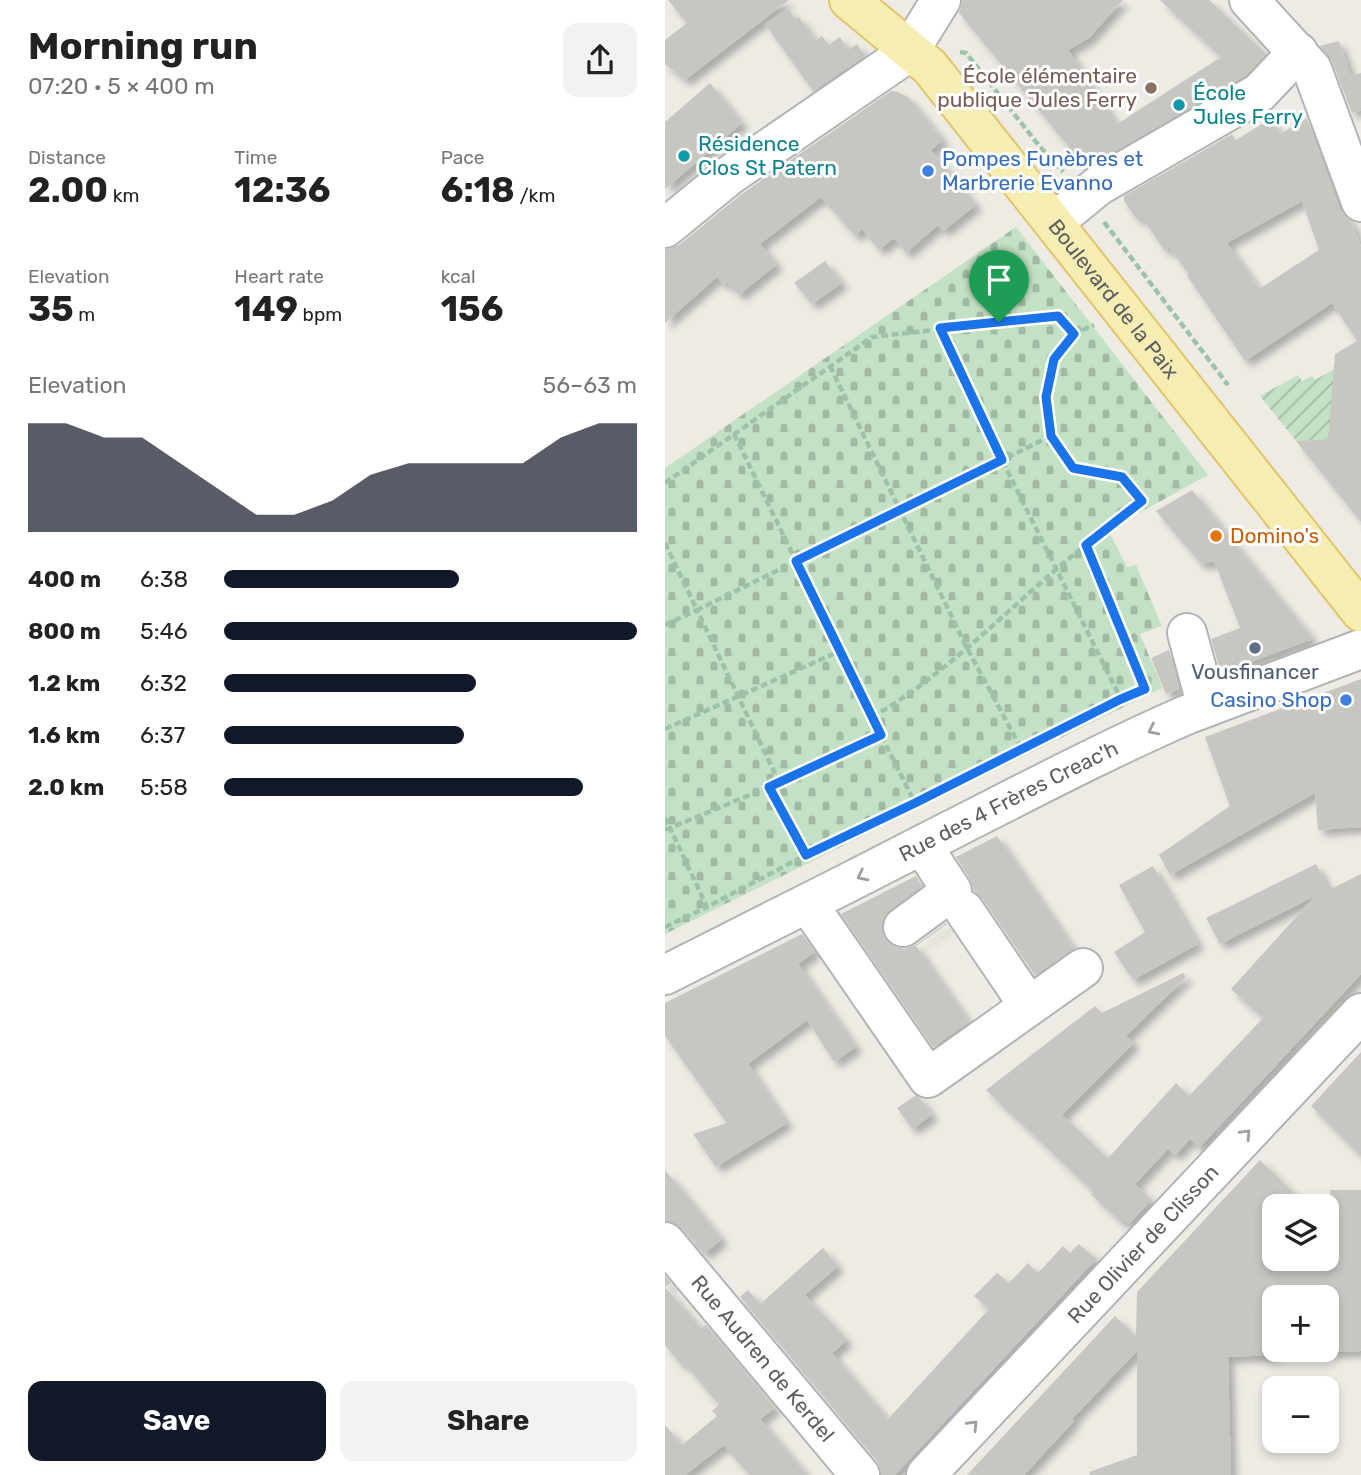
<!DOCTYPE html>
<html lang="en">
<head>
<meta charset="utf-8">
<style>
	body { margin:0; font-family:Rubik,sans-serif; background:#f2f2f2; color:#222; height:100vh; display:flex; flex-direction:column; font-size:26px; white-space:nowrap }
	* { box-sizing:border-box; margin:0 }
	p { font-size:23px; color:#767676 }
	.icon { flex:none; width:38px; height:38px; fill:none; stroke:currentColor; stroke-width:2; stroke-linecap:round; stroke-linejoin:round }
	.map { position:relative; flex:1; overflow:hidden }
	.panel { display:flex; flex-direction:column; background:#fff; width:665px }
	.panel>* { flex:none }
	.buttons { position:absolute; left:597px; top:1194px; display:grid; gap:14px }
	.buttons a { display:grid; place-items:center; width:77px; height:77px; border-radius:14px; background:#fff; box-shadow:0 4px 10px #0003; font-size:35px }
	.pin { position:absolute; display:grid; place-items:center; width:60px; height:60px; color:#fff; margin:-72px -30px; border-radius:50% 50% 50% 0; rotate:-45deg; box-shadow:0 0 7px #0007 }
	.pin .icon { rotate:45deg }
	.round { display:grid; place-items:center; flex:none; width:74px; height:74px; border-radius:14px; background:#f2f2f2 }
	.headline { display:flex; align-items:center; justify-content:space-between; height:119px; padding:0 28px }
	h1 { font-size:38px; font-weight:700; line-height:52px }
	.figures { display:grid; grid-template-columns:repeat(3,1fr); gap:10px; height:119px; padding:7px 28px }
	.figures div { display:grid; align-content:center }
	.figures b { font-size:35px; font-weight:700 }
	.figures small { font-size:19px; font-weight:400 }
	.figures p { font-size:19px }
	.chart { height:196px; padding:14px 28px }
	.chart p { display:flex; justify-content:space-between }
	.chart svg { width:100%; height:126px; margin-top:7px; fill:#111827; opacity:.7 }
	.button { display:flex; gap:14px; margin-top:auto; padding:14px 28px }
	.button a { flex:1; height:80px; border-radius:14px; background:#111827; color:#fff; font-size:28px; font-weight:700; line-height:80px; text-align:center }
	.button a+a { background:#f2f2f2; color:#222 }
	ul { padding:0 28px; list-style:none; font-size:23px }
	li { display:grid; grid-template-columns:112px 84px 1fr; align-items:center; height:52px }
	li i { height:18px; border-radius:9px; background:#111827 }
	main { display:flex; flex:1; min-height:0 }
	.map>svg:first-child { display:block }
	.cemetery { fill:url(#cemetery-stones) }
	.garden { fill:url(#garden-furrows) }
	.building { fill:#c8c6c1; fill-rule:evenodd; filter:url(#shadow) }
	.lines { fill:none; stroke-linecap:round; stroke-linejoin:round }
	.minor-casing { stroke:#b1b4b8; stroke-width:42 }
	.major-casing { stroke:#e1c569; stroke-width:42 }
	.path { stroke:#9dc2aa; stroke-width:4.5; stroke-dasharray:7 3.5; stroke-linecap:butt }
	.minor { stroke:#fff; stroke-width:38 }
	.major { stroke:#f5edb1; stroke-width:38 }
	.oneway { stroke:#9d9fa1 }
	.route-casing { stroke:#fff; stroke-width:14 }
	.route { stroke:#1a73e8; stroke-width:9 }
	.education-dot { fill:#8d6e63; stroke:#fff; stroke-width:2.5 }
	.culture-dot { fill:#0f9aa8; stroke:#fff; stroke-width:2.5 }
	.shop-dot { fill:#3f7fe0; stroke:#fff; stroke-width:2.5 }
	.food-dot { fill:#e8710a; stroke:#fff; stroke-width:2.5 }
	.service-dot { fill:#5c6f8a; stroke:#fff; stroke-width:2.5 }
	.labels { text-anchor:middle; stroke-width:6; stroke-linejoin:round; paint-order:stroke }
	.education-label { font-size:21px; fill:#785e54; stroke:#fff; text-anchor:end }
	.culture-label { font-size:21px; fill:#0d838f; stroke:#fff; text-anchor:start }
	.shop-label { font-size:21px; fill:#366cbe; stroke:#fff; text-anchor:start }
	.street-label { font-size:21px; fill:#5c5f63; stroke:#fff }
	.food-label { font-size:21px; fill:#c56008; stroke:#fff; text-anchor:start }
	.service-label { font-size:21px; fill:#4e5e75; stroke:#fff }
</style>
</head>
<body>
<main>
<section class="panel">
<div class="headline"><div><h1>Morning run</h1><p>07:20 · 5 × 400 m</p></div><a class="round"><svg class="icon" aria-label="share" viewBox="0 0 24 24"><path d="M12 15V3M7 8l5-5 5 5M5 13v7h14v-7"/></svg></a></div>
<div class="figures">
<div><p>Distance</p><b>2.00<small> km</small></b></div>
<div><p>Time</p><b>12:36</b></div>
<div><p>Pace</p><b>6:18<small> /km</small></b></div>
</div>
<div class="figures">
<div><p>Elevation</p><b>35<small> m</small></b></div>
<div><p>Heart rate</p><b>149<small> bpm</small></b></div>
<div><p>kcal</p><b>156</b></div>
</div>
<div class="chart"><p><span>Elevation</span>56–63 m</p>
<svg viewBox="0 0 160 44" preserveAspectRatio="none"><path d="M0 44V6L10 6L20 11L30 11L40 20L50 29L60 38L70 38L80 33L90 24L100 20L110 20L120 20L130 20L140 11L150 6L160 6V44z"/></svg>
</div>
<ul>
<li><b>400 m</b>6:38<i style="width:57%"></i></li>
<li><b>800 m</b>5:46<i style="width:100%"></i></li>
<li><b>1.2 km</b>6:32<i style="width:61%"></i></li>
<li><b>1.6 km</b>6:37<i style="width:58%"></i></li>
<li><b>2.0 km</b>5:58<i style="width:87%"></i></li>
</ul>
<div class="button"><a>Save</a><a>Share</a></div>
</section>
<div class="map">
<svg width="696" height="1475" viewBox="0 0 696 1475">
	<defs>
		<pattern id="cemetery-stones" width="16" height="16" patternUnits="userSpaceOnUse" patternTransform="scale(1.75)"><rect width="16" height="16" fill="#c3e2c5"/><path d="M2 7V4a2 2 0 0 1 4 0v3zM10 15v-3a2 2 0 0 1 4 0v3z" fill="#a2baa4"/></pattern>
		<pattern id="garden-furrows" width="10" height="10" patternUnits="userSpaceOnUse" patternTransform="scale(1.75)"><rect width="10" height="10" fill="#c3e2c5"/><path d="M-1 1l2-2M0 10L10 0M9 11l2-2" fill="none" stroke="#a2baa4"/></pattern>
		<filter id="shadow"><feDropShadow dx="6" dy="6" stdDeviation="3.5" flood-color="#0004"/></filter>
	</defs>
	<rect width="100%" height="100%" fill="#edebe4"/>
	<polygon class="cemetery" points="351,227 543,475 443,530 462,567 471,565 497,626 475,634 497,688 0,934 0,468"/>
	<polygon class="garden" points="695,354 663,439 631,441 595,396 633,375 637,381 647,376 650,380"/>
	<g class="building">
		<polygon points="3,0 124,0 20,80 0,64 0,40 22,23"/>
		<polygon points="298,0 458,0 424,38 403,50 452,124 556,57 495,0 544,0 601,54 580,76 421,168 294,13"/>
		<polygon points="124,9 130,19 134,17 150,41 157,36 164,45 175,37 183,50 192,44 200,56 148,91 100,24"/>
		<polygon points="674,41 686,76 696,73 696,110 687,113 667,61 655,46"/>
		<polygon points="45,83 77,123 0,189 0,122"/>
		<polygon points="226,91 233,92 244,98 278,140 266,150 311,205 278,231 273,225 241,253 229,238 214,250 197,229 190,236 156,197 95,244 112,264 74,295 62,282 59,285 52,277 0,323 0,249 4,249 14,245 78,193"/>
		<path d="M 642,118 L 675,210 L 682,218 L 686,221 L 696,247 L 696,522 L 631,441 L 663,439 L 670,354 L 692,341 L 667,303 L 580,361 L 523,277 L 523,273 L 504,247 L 500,251 L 476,216 L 472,220 L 459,201 L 459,196 L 567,134 L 571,140 L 605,119 L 615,134 ZM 637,201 L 654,250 L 594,289 L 562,243 Z"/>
		<polygon points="160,261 177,283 147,304 129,283"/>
		<polygon points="527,490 575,550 648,639 556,673 546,639 575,628 549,561 536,564 491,511"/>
		<polygon points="504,650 514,689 501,694 486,658"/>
		<polygon points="696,679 696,827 653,830 650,793 505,875 494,855 565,806 540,737"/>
		<polygon points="332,836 409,949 370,975 317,898 309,890 305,879 291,857"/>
		<polygon points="651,864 664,890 696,874 696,974 534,1148 525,1139 510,1155 503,1149 470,1184 486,1200 464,1224 458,1219 456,1222 426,1194 429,1192 321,1090 430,1006 437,1013 518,973 521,977 461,1036 469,1043 397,1115 443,1158 511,1083 524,1096 598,1018 566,989 650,896 555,944 541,918"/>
		<polygon points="488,866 533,944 468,980 449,952 480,932 454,885"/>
		<polygon points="251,876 257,886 225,910 218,919 216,929 221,940 229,947 240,949 251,945 281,923 282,924 251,946 304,1022 268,1047 176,914"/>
		<polygon points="137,934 150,952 133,964 191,1047 169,1062 142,1020 83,1064 122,1123 51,1167 28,1134 62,1123 0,1036 0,1003"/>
		<polygon points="696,1052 696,1156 646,1106"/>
		<polygon points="251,1095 255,1098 267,1115 247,1129 232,1108"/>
		<polygon points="595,1160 641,1206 609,1206 609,1261 672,1258 665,1190 696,1190 696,1351 662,1352 662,1297 609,1297 609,1355 563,1357 566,1475 425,1475 424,1472 472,1455 472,1351 407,1419 409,1421 359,1475 302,1475 450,1316 471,1337 472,1292"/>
		<polygon points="0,1170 57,1239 39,1254 16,1228 8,1222 0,1221"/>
		<polygon points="414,1244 431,1259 230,1475 216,1475 216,1471 212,1461 75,1297 83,1290 95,1304 158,1248 173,1266 140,1295 182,1340 167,1353 223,1419 324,1309 309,1296 332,1273 344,1283 363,1263 373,1273 398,1246 405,1253"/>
		<polygon points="0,1276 6,1283 0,1287 36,1328 41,1325 110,1408 95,1419 142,1475 84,1475 59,1445 20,1475 0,1475 0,1425 17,1445 52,1416 47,1411 54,1405 19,1363 16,1365 0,1345"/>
	</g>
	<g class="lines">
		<g class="minor-casing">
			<g id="minor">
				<polyline points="584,0 647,69 696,202"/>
				<polyline points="405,209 433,186 594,93 633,52"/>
				<polyline points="0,228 65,175 234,59 245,50 276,0"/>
				<polyline points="522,633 542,707"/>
				<polyline points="143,904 263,1078 418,968"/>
				<polyline points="299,910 364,1006"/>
				<polyline points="238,927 287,891 257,845"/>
				<path id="s1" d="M 0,975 C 96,927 191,879 286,830 C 363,791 441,750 521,715 L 696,649"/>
				<path id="s2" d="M 0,1242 L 195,1475"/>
				<path id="s3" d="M 261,1475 L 696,1013"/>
			</g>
		</g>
		<g class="major-casing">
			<g id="major">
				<path id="s4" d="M 184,0 L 265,67 L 696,612"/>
			</g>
		</g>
		<g class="path">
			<polyline points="295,52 301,53 376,148 398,172"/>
			<polyline points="439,222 563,385"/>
			<polyline points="275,328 337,460 456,699 480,689 421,545"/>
			<polyline points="165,366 302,648 357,750 456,699"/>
			<path d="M 69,434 L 207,717 C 273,680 331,621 388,572 C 417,547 448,524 477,501 L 457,477 L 408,469 L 386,436"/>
			<polyline points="0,483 207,337 393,316 409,334"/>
			<polyline points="0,543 32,610 386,436 381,397 389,359 409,334 429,325"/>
			<polyline points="0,625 32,610 114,782"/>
			<polyline points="207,717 250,803 357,750"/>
			<polyline points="0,729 175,651"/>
			<polyline points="216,735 104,787 141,855 250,803"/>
			<polyline points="104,787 5,828 42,907 141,855"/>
			<polyline points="0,818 5,828 0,830"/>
			<polyline points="0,927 42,907"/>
		</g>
		<use href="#minor" class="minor"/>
		<use href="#major" class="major"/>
	</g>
	<defs><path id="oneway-chevron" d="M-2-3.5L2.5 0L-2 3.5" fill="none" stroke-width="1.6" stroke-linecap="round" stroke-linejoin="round" transform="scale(1.75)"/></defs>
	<g class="oneway">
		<use href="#oneway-chevron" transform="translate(488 730) rotate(154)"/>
		<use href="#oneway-chevron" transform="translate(197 876) rotate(153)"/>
		<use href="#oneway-chevron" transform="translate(581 1134) rotate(-47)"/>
		<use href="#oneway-chevron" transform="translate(308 1425) rotate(-47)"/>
	</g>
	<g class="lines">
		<g class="route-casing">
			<polygon id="route" points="393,316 409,334 389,359 381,397 386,436 408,468 457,477 477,501 421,545 480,689 456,699 250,803 141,855 104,787 216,735 131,561 337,460 275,328"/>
		</g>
		<use href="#route" class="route"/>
	</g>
	<circle class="education-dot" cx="486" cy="88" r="7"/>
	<g class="culture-dot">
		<circle cx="514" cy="105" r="7"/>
		<circle cx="19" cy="156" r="7"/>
	</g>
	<g class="shop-dot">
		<circle cx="263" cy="171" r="7"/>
		<circle cx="681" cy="700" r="7"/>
	</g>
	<circle class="food-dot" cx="551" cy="536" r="7"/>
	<circle class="service-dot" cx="590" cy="648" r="7"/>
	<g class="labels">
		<g class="education-label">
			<text x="472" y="83">École élémentaire<tspan x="472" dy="24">publique Jules Ferry</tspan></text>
		</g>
		<g class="culture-label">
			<text x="528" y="100">École<tspan x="528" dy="24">Jules Ferry</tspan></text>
			<text x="33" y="151">Résidence<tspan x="33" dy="24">Clos St Patern</tspan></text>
		</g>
		<g class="shop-label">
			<text x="277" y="166">Pompes Funèbres et<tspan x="277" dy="24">Marbrerie Evanno</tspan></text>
			<text x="667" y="707" text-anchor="end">Casino Shop</text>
		</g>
		<g class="street-label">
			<text dy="7" stroke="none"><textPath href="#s4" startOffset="401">Boulevard de la Paix</textPath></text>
			<text dy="7" stroke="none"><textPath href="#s1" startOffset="385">Rue des 4 Frères Creac'h</textPath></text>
			<text dy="7" stroke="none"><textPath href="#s3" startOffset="317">Rue Olivier de Clisson</textPath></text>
			<text dy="7" stroke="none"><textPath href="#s2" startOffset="152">Rue Audren de Kerdel</textPath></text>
		</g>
		<g class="food-label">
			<text x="565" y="543">Domino's</text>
		</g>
		<g class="service-label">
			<text x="590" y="679">Vousfinancer</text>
		</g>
	</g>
</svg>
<div class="buttons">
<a><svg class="icon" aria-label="layers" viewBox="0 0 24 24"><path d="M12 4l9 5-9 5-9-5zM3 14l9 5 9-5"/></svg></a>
<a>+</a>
<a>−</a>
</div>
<div class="pin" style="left:334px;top:322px;background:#1e9e55"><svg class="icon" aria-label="arrive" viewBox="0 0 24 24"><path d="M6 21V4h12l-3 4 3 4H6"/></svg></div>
</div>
</main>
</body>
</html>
